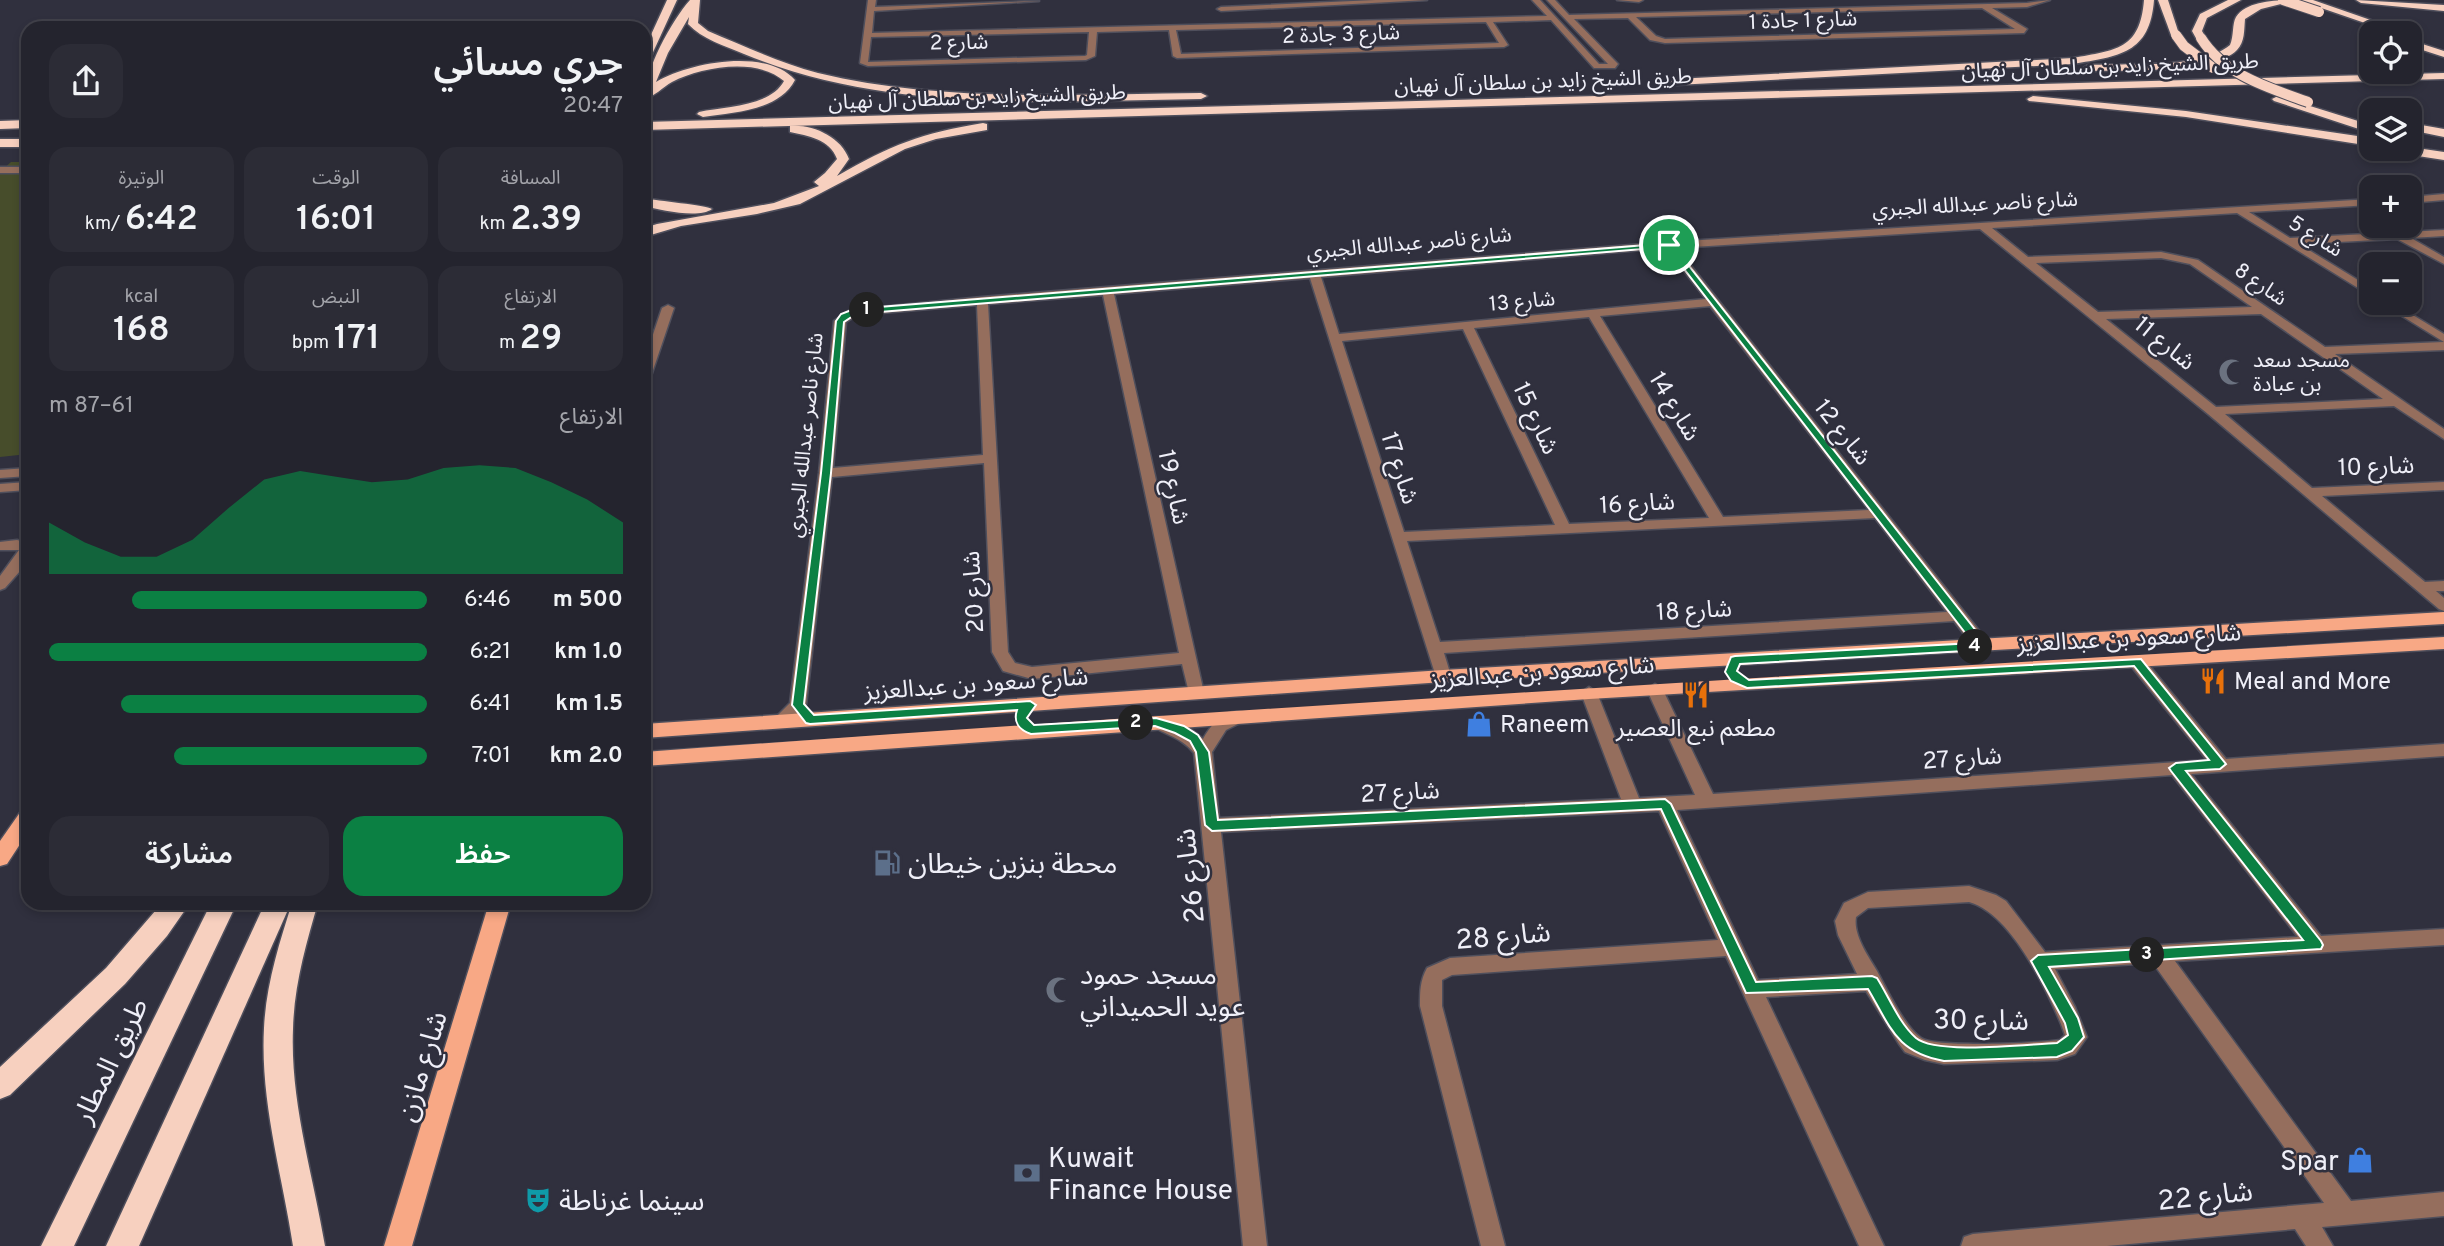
<!DOCTYPE html>
<html lang="ar">
<head>
<meta charset="utf-8">
<style>
	body { margin:0; font-family:Overpass,"Noto Sans Arabic",sans-serif; background:#2c2c36; color:#f1f3f6; direction:rtl; height:100vh; display:flex; flex-direction:column; font-size:26px; white-space:nowrap }
	* { box-sizing:border-box; margin:0 }
	p { font-size:23px; color:#a3a4aa }
	.icon { flex:none; width:38px; height:38px; fill:none; stroke:currentColor; stroke-width:2; stroke-linecap:round; stroke-linejoin:round }
	.map { position:relative; flex:1; overflow:hidden; direction:ltr }
	.panel { position:absolute; left:21px; top:21px; width:630px; height:889px; display:flex; flex-direction:column; background:#24242e; border-radius:21px; box-shadow:0 4px 10px #0003,0 0 0 2px #41414a; direction:rtl }
	.panel>* { flex:none }
	.controls { position:absolute; left:2359px; top:21px; display:grid; gap:14px }
	.controls a { display:grid; place-items:center; width:63px; height:63px; border-radius:14px; background:#24242e; box-shadow:0 4px 10px #0003,0 0 0 2px #41414a; font-size:35px }
	.pin { position:absolute; display:grid; place-items:center; width:60px; height:60px; color:#fff; margin:-30px; border:4px solid #fff; border-radius:50%; box-shadow:0 2px 7px #0007 }
	.km { position:absolute; width:35px; height:35px; margin:-18px; border-radius:50%; background:#222; color:#fff; font-size:19px; line-height:35px; text-align:center }
	.round { display:grid; place-items:center; flex:none; width:74px; height:74px; border-radius:21px; background:#2c2c36 }
	.headline { display:flex; align-items:center; justify-content:space-between; height:119px; padding:0 28px }
	h1 { font-size:38px; font-weight:600; line-height:52px }
	.metrics { display:grid; grid-template-columns:repeat(3,1fr); gap:10px; height:119px; padding:7px 28px }
	.metrics div { display:grid; align-content:center; border-radius:18px; background:#2c2c36; text-align:center }
	.metrics b { font-size:35px; font-weight:600 }
	.metrics small { font-size:19px; font-weight:400 }
	.metrics p { font-size:19px }
	.chart { height:196px; padding:14px 28px }
	.chart p { display:flex; justify-content:space-between }
	.chart svg { width:100%; height:126px; margin-top:7px; fill:#0b8043; opacity:.7 }
	.cta { display:flex; gap:14px; margin-top:auto; padding:14px 28px }
	.cta a { flex:1; height:80px; border-radius:21px; background:#0b8043; color:#fff; font-size:28px; font-weight:600; line-height:80px; text-align:center }
	.cta a+a { background:#2c2c36; color:#f1f3f6 }
	ul { padding:0 28px; list-style:none; font-size:23px }
	li { display:grid; grid-template-columns:112px 84px 1fr; align-items:center; height:52px }
	li i { height:18px; border-radius:9px; background:#0b8043 }
	.map>svg:first-child { display:block }
	.green { fill:#474d2b }
	.lines { fill:none; stroke-linecap:round; stroke-linejoin:round }
	.minor-casing { stroke:#4f4f5c; stroke-width:3 }
	.major-casing { stroke:#4f4f5c; stroke-width:3 }
	.highway-casing { stroke:#4f4f5c; stroke-width:3 }
	.minor { fill:#956e5d; fill-rule:evenodd }
	.major { fill:#f8a885; fill-rule:evenodd }
	.highway { fill:#f7d0bf; fill-rule:evenodd }
	.highway-bridge-casing { stroke:#4f4f5c; stroke-width:12; stroke-linecap:butt }
	.highway-bridge { stroke:#f7d0bf; stroke-width:10 }
	.route { fill:#0b8043; stroke:#fff; stroke-width:2; fill-rule:evenodd }
	.labels { text-anchor:middle; stroke-width:5; stroke-linejoin:round; paint-order:stroke }
	.far-street-label { font-size:21px; fill:#efeff8; stroke:#30303e }
	.far-poi-label { font-size:21px; fill:#efeff8; stroke:#30303e; text-anchor:start }
	.street-label { font-size:24px; fill:#efeff8; stroke:#30303e }
	.poi-label { font-size:24px; fill:#efeff8; stroke:#30303e; text-anchor:start }
	.near-poi-label { font-size:28px; fill:#efeff8; stroke:#30303e; text-anchor:start }
	.near-street-label { font-size:28px; fill:#efeff8; stroke:#30303e }
</style>
</head>
<body>
<div class="map">
<svg width="2444" height="1246" viewBox="0 0 2444 1246">
	<rect width="100%" height="100%" fill="#30303e"/>
	<polygon class="green" points="11,162 28,162 28,454 0,457 0,172"/>
	<g class="lines">
		<g class="minor-casing">
			<g id="minor">
				<path d="M 868,0 L 876,0 L 875,7 L 1039,1 L 874,11 L 872,33 L 1547,16 L 1532,0 L 1540,0 L 1599,64 L 1608,64 L 1547,0 L 1555,0 L 1569,15 L 2027,3 L 2050,0 L 2027,7 L 1992,8 L 2027,29 L 2024,33 L 1665,43 L 1650,40 L 1628,18 L 1574,19 L 1618,64 L 1615,68 L 1594,68 L 1551,20 L 1493,22 L 1508,45 L 1504,47 L 1177,58 L 1173,56 L 1169,30 L 1097,32 L 1095,56 L 1086,60 L 868,66 L 860,63 ZM 1982,8 L 2015,29 L 1665,39 L 1656,36 L 1636,17 ZM 1486,22 L 1499,43 L 1181,54 L 1176,30 ZM 1089,32 L 1087,55 L 1085,56 L 868,62 L 871,37 Z"/>
				<polygon points="1375,0 1427,0 1221,11 1217,9 1221,7"/>
				<polygon points="1617,0 1643,0 1639,2"/>
				<rect x="0" y="167" width="28" height="6"/>
				<polygon points="2444,194 2444,200 2410,203 2410,197"/>
				<path d="M 2371,199 L 2371,205 L 2249,212 L 2290,238 L 2444,230 L 2444,236 L 2411,238 L 2444,257 L 2444,264 L 2397,239 L 2299,244 L 2371,288 L 2371,296 L 2237,213 L 1992,228 L 2028,257 L 2161,252 L 2198,260 L 2325,347 L 2444,342 L 2381,303 L 2393,303 L 2444,334 L 2444,350 L 2335,354 L 2444,429 L 2444,439 L 2394,406 L 2225,414 L 2312,488 L 2444,482 L 2444,490 L 2322,496 L 2425,582 L 2444,581 L 2444,591 L 2436,591 L 2444,598 L 2444,611 L 2439,609 L 2208,414 L 1980,229 L 1677,248 L 1988,642 L 1990,646 L 1988,650 L 1976,650 L 1954,621 L 1444,653 L 1451,676 L 1449,680 L 1437,680 L 1310,278 L 1114,294 L 1204,693 L 1202,697 L 1190,697 L 1182,664 L 1032,679 L 1003,671 L 992,652 L 984,463 L 832,477 L 806,705 C 799,715 787,730 774,726 L 771,722 L 790,703 L 819,473 L 834,321 L 850,310 L 982,297 L 1669,242 ZM 1666,248 L 1706,299 L 1339,334 L 1321,277 ZM 2161,258 L 2190,264 L 2252,307 L 2098,312 L 2036,263 ZM 1103,295 L 1179,653 L 1032,667 L 1015,663 L 1008,652 L 988,304 ZM 977,305 L 983,455 L 833,468 L 846,322 L 857,315 ZM 1710,306 L 1869,510 L 1723,517 L 1600,316 ZM 2261,314 L 2383,399 L 2216,407 L 2106,319 ZM 1589,317 L 1709,518 L 1569,524 L 1474,328 ZM 1463,329 L 1555,525 L 1404,532 L 1342,341 ZM 1875,518 L 1947,612 L 1440,642 L 1407,541 Z"/>
				<polygon points="668,305 674,308 650,379 644,383 644,361 662,308"/>
				<polygon points="28,468 28,476 0,478 0,470"/>
				<polygon points="28,482 28,490 0,492 0,484"/>
				<polygon points="17,540 28,543 28,562 5,588 0,590 0,576 19,550 0,550 0,542"/>
				<path d="M 2137,657 L 2143,658 L 2226,759 L 2444,744 L 2444,756 L 2191,774 L 2321,936 L 2444,929 L 2444,945 L 2175,961 L 2351,1201 L 2444,1192 L 2444,1216 L 2322,1227 L 2333,1246 L 2306,1246 L 2295,1229 L 2107,1246 L 1961,1246 L 1964,1237 L 1973,1234 L 2324,1203 L 2153,963 L 2055,969 L 2075,1007 L 2087,1037 L 2075,1054 L 2057,1060 L 1944,1064 L 1925,1060 L 1905,1052 L 1899,1044 L 1866,991 L 1766,997 L 1884,1246 L 1859,1246 L 1726,956 L 1452,975 L 1442,980 L 1442,1006 L 1505,1246 L 1481,1246 L 1420,1006 C 1420,991 1420,981 1427,968 L 1450,958 L 1718,940 L 1659,811 L 1221,832 L 1267,1246 L 1243,1246 L 1194,753 C 1180,735 1159,734 1148,722 L 1151,718 C 1167,713 1191,728 1203,739 C 1211,725 1225,707 1244,713 L 1247,717 L 1244,721 L 1226,730 L 1212,752 L 1219,818 L 1621,799 L 1581,693 L 1589,687 L 1597,693 L 1639,798 L 1695,795 L 1647,690 L 1655,684 L 1663,690 L 1713,794 L 2207,760 L 2131,666 L 2129,662 L 2131,658 ZM 2172,775 L 2298,937 L 2045,952 L 2006,901 L 1996,895 L 1969,886 L 1868,892 L 1844,903 L 1835,921 L 1838,935 L 1857,974 L 1758,980 L 1677,810 ZM 1969,902 C 2010,913 2045,986 2061,1024 L 2065,1035 L 2060,1040 C 2040,1043 1934,1048 1921,1038 C 1904,1026 1887,990 1877,971 C 1868,956 1853,935 1856,917 L 1868,908 Z"/>
			</g>
		</g>
		<g class="major-casing">
			<g id="major">
				<polygon points="2444,612 2444,624 1443,682 644,738 644,724 1443,670"/>
				<path d="M 2444,637 L 2444,649 L 1589,699 L 644,766 L 644,752 C 1244,708 1844,672 2444,637 Z"/>
				<polygon points="28,808 28,832 7,864 0,866 0,841 21,811"/>
				<polygon points="489,903 511,903 412,1246 384,1246"/>
			</g>
		</g>
		<g class="highway-casing">
			<g id="highway">
				<polygon points="667,0 677,0 649,61 644,64 644,50"/>
				<path d="M 690,0 L 700,0 L 698,23 L 708,31 C 744,46 780,63 818,73 C 943,103 1073,94 1201,93 L 1207,96 L 1201,99 C 1048,101 889,114 744,54 C 725,46 702,39 688,24 L 689,17 L 668,53 L 656,82 C 690,62 767,48 795,80 C 779,111 734,112 703,117 L 697,114 L 699,112 C 725,106 770,107 784,81 C 757,57 701,67 672,82 C 663,87 654,97 644,99 C 644,71 672,20 690,0 Z"/>
				<path d="M 2144,0 L 2154,0 C 2150,54 2119,56 2073,64 L 1676,85 L 1670,82 L 1676,79 L 2073,58 C 2116,50 2140,50 2144,0 Z"/>
				<polygon points="2158,0 2168,0 2180,37 2171,35"/>
				<polygon points="2228,0 2241,0 2207,18 2202,31 2206,38 2197,40 2192,31 2200,14"/>
				<path d="M 2297,0 L 2261,9 L 2245,19 C 2244,30 2245,42 2237,50 C 2214,74 2122,70 2088,71 L 2083,68 L 2088,65 C 2127,63 2200,70 2230,45 C 2234,36 2232,24 2236,17 C 2247,0 2280,0 2297,0 Z"/>
				<polygon points="2298,0 2313,0 2408,33 2394,33"/>
				<polygon points="2356,0 2444,5 2444,11 2361,3"/>
				<polygon points="2410,40 2444,51 2444,57 2410,46"/>
				<polygon points="2444,73 2444,79 644,130 644,122"/>
				<polygon points="2033,96 2186,111 2371,138 2371,146 2186,117 2029,101 2027,99"/>
				<polygon points="2278,96 2371,125 2371,133 2274,101 2272,99"/>
				<polygon points="28,120 28,128 0,129 0,121"/>
				<path d="M 983,123 L 987,124 L 987,130 L 936,139 L 905,149 L 800,204 L 757,214 L 681,226 L 644,237 L 644,228 L 657,224 L 774,203 L 819,186 L 814,182 L 825,173 L 837,159 C 830,139 808,136 790,132 L 790,126 C 813,124 841,137 849,159 L 837,176 C 891,145 921,133 983,123 Z"/>
				<polygon points="2410,123 2444,129 2444,137 2410,130"/>
				<rect x="0" y="139" width="28" height="8"/>
				<polygon points="2410,147 2444,152 2444,160 2398,153 2392,149"/>
				<path d="M 644,198 C 657,201 706,205 712,209 C 699,219 660,210 644,206 Z"/>
				<polygon points="162,903 190,903 167,936 125,984 10,1095 0,1099 0,1067 106,968"/>
				<polygon points="211,903 237,903 74,1246 41,1246"/>
				<polygon points="265,903 291,903 139,1246 106,1246"/>
				<path d="M 292,903 L 318,903 C 306,944 294,986 293,1029 C 290,1102 313,1174 325,1246 L 293,1246 C 282,1174 260,1102 264,1028 C 266,985 279,944 292,903 Z"/>
			</g>
		</g>
		<use href="#minor" class="minor"/>
		<use href="#major" class="major"/>
		<use href="#highway" class="highway"/>
		<g class="highway-bridge-casing">
			<g id="highway-bridge">
				<polyline points="2283,0 2319,12"/>
				<polyline points="2176,35 2184,46 2213,68"/>
				<path d="M 2201,38 C 2224,75 2269,88 2308,102"/>
			</g>
		</g>
		<use href="#highway-bridge" class="highway-bridge"/>
	</g>
	<path class="route" d="M 1671,243 L 1988,646 L 1982,650 L 1740,664 L 1737,671 L 1749,680 L 2141,659 L 2226,764 L 2220,769 L 2186,771 L 2321,941 L 2323,945 L 2321,949 L 2049,967 L 2078,1018 L 2084,1037 L 2072,1051 L 2057,1057 L 1944,1061 C 1896,1052 1891,1028 1868,989 L 1746,993 L 1661,809 L 1212,831 L 1205,825 L 1196,752 L 1190,741 L 1175,733 L 1155,726 L 1031,734 C 1019,730 1013,722 1017,710 L 810,724 L 806,723 L 792,705 L 821,473 L 836,321 L 841,314 L 854,309 ZM 1667,247 L 1973,643 L 1735,656 L 1731,657 L 1725,672 L 1731,681 L 1747,688 L 2134,666 L 2209,760 L 2176,763 L 2169,768 L 2171,771 L 2303,940 L 2038,955 L 2031,961 L 2065,1023 L 2068,1035 L 2057,1043 C 2028,1044 1936,1055 1916,1038 C 1899,1023 1889,997 1877,978 L 1872,976 L 1756,982 L 1671,804 L 1665,799 L 1218,820 L 1209,752 L 1198,735 L 1184,726 L 1156,718 L 1034,725 L 1027,718 L 1036,705 L 1030,701 L 814,715 L 804,704 L 831,473 L 844,322 L 856,314 Z"/>
	<defs>
		<g id="mosque-bare" transform="scale(2.1)"><path d="M3.5-4.9A6 6 0 1 0 3.5 4.9A5 5 0 1 1 3.5-4.9Z" fill="#6b7280" stroke="#30303e" stroke-width="2.5" paint-order="stroke"/></g>
		<g id="restaurant-bare" transform="scale(2.1)"><path d="M-5-6h1v4h1v-4h1v4h1v-4h1v5L-1.5 .5V6h-2V.5L-5-1ZM5-6V6H3V1.5H1.5Q1.5-4 5-6Z" fill="#e8710a" stroke="#30303e" stroke-width="2.5" paint-order="stroke"/></g>
		<g id="shop-bare" transform="scale(2.1)"><path d="M-5-2.5h2.3a2.7 3.5 0 0 1 5.4 0H5L5.5 6h-11ZM-1.5-2.5h3a1.5 2.3 0 0 0-3 0Z" fill="#3f7fe0" stroke="#30303e" stroke-width="2.5" paint-order="stroke"/></g>
		<g id="fuel-bare" transform="scale(2.1)"><path d="M-5.5-6h7V0h2V4h1.3V-2.5L3-4.5l.8-.8L6-3V5H2.5V1h-1V6h-7ZM-4.2-4.7v3.2H.2V-4.7Z" fill="#5c6f8a" stroke="#30303e" stroke-width="2.5" paint-order="stroke"/></g>
		<g id="bank-bare" transform="scale(2.1)"><path d="M-6-4H6V4H-6ZM0-2.3a2.3 2.3 0 1 0 0 4.6a2.3 2.3 0 1 0 0-4.6Z" fill="#5c6f8a" stroke="#30303e" stroke-width="2.5" paint-order="stroke"/></g>
		<g id="theatre-bare" transform="scale(2.1)"><path d="M-5-5.5Q0-4 5-5.5V0Q5 5 0 6Q-5 5-5 0ZM-3.3-2.5H-1v1.5H-3.3ZM1-2.5H3.3v1.5H1ZM-2.8 1Q0 5.5 2.8 1Z" fill="#0f9aa8" stroke="#30303e" stroke-width="2.5" paint-order="stroke"/></g>
	</defs>
	<g fill-rule="evenodd">
		<use href="#mosque-bare" x="2232" y="372"/>
		<use href="#restaurant-bare" x="2213" y="681"/>
		<use href="#restaurant-bare" x="1696" y="695"/>
		<use href="#shop-bare" x="1479" y="724"/>
		<use href="#fuel-bare" x="887" y="863"/>
		<use href="#mosque-bare" x="1059" y="990"/>
		<use href="#shop-bare" x="2360" y="1160"/>
		<use href="#bank-bare" x="1027" y="1173"/>
		<use href="#theatre-bare" x="538" y="1200"/>
	</g>
	<g class="labels">
		<g class="far-street-label">
			<text transform="translate(1803 20) rotate(-2)" y="7">شارع 1 جادة 1</text>
			<text transform="translate(1341 34) rotate(-2)" y="7">شارع 3 جادة 2</text>
			<text transform="translate(959 42) rotate(-1)" y="7">شارع 2</text>
			<text transform="translate(2110 66) rotate(-2)" y="7">طريق الشيخ زايد بن سلطان آل نهيان</text>
			<text transform="translate(1543 81) rotate(-2)" y="7">طريق الشيخ زايد بن سلطان آل نهيان</text>
			<text transform="translate(977 97) rotate(-2)" y="7">طريق الشيخ زايد بن سلطان آل نهيان</text>
			<text transform="translate(1975 204) rotate(-3)" y="7">شارع ناصر عبدالله الجبري</text>
			<text transform="translate(2316 236) rotate(32)" y="7">شارع 5</text>
			<text transform="translate(1409 243) rotate(-5)" y="7">شارع ناصر عبدالله الجبري</text>
			<text transform="translate(2261 284) rotate(35)" y="7">شارع 8</text>
			<text transform="translate(1522 301) rotate(-5)" y="7">شارع 13</text>
			<text transform="translate(805 435) rotate(-84)" y="7">شارع ناصر عبدالله الجبري</text>
		</g>
		<g class="far-poi-label">
			<text x="2253" y="367">مسجد سعد<tspan x="2253" dy="24">بن عبادة</tspan></text>
		</g>
		<g class="street-label">
			<text transform="translate(2165 343) rotate(39)" y="8">شارع 11</text>
			<text transform="translate(1675 406) rotate(59)" y="8">شارع 14</text>
			<text transform="translate(1536 418) rotate(65)" y="8">شارع 15</text>
			<text transform="translate(1843 432) rotate(52)" y="8">شارع 12</text>
			<text transform="translate(2376 466) rotate(-2)" y="8">شارع 10</text>
			<text transform="translate(1400 468) rotate(72)" y="8">شارع 17</text>
			<text transform="translate(1174 487) rotate(78)" y="8">شارع 19</text>
			<text transform="translate(1637 503) rotate(-3)" y="8">شارع 16</text>
			<text transform="translate(973 592) rotate(-93)" y="8">شارع 20</text>
			<text transform="translate(1694 610) rotate(-3)" y="8">شارع 18</text>
			<text transform="translate(2129 638) rotate(-3)" y="8">شارع سعود بن عبدالعزيز</text>
			<text transform="translate(1542 672) rotate(-4)" y="8">شارع سعود بن عبدالعزيز</text>
			<text transform="translate(976 684) rotate(-4)" y="8">شارع سعود بن عبدالعزيز</text>
			<text transform="translate(1962 758) rotate(-4)" y="8">شارع 27</text>
			<text transform="translate(1400 792) rotate(-3)" y="8">شارع 27</text>
		</g>
		<g class="poi-label">
			<text x="2234" y="689">Meal and More</text>
			<text x="1500" y="732">Raneem</text>
			<text x="1696" y="736" text-anchor="middle">مطعم نبع العصير</text>
		</g>
		<g class="near-poi-label">
			<text x="908" y="873">محطة بنزين خيطان</text>
			<text x="1080" y="984">مسجد حمود<tspan x="1080" dy="32">عويد الحميداني</tspan></text>
			<text x="1048" y="1167">Kuwait<tspan x="1048" dy="32">Finance House</tspan></text>
			<text x="2339" y="1170" text-anchor="end">Spar</text>
			<text x="559" y="1210">سينما غرناطة</text>
		</g>
		<g class="near-street-label">
			<text transform="translate(1189 876) rotate(-96)" y="10">شارع 26</text>
			<text transform="translate(1503 935) rotate(-5)" y="10">شارع 28</text>
			<text transform="translate(1981 1019) rotate(1)" y="10">شارع 30</text>
			<text transform="translate(110 1060) rotate(-64)" y="10">طريق المطار</text>
			<text transform="translate(421 1066) rotate(-73)" y="10">شارع مازن</text>
			<text transform="translate(2205 1195) rotate(-6)" y="10">شارع 22</text>
		</g>
	</g>
</svg>
<div class="controls">
<a><svg class="icon" aria-label="locate" viewBox="0 0 24 24"><circle cx="12" cy="12" r="6"/><path d="M12 2v4M12 18v4M2 12h4M18 12h4"/></svg></a>
<a><svg class="icon" aria-label="layers" viewBox="0 0 24 24"><path d="M12 4l9 5-9 5-9-5zM3 14l9 5 9-5"/></svg></a>
<a>+</a>
<a>−</a>
</div>
<div class="pin" style="left:1669px;top:245px;background:#1e9e55"><svg class="icon" aria-label="arrive" viewBox="0 0 24 24"><path d="M6 21V4h12l-3 4 3 4H6"/></svg></div>
<b class="km" style="left:867px;top:310px">1</b>
<b class="km" style="left:1136px;top:723px">2</b>
<b class="km" style="left:2147px;top:955px">3</b>
<b class="km" style="left:1975px;top:647px">4</b>
<section class="panel">
<div class="headline"><div><h1>جري مسائي</h1><p>20:47</p></div><a class="round"><svg class="icon" aria-label="share" viewBox="0 0 24 24"><path d="M12 15V3M7 8l5-5 5 5M5 13v7h14v-7"/></svg></a></div>
<div class="metrics">
<div><p>المسافة</p><b>2.39<small> km</small></b></div>
<div><p>الوقت</p><b>16:01</b></div>
<div><p>الوتيرة</p><b>6:42<small> /km</small></b></div>
</div>
<div class="metrics">
<div><p>الارتفاع</p><b>29<small> m</small></b></div>
<div><p>النبض</p><b>171<small> bpm</small></b></div>
<div><p>kcal</p><b>168</b></div>
</div>
<div class="chart"><p><span>الارتفاع</span>61–87 m</p>
<svg viewBox="0 0 160 44" preserveAspectRatio="none"><path d="M0 44V26L10 33L20 38L30 38L40 32L50 21L60 11L70 8L80 10L90 12L100 11L110 7L120 6L130 7L140 12L150 18L160 26V44z"/></svg>
</div>
<ul>
<li><b>500 m</b>6:46<i style="width:78%"></i></li>
<li><b>1.0 km</b>6:21<i style="width:100%"></i></li>
<li><b>1.5 km</b>6:41<i style="width:81%"></i></li>
<li><b>2.0 km</b>7:01<i style="width:67%"></i></li>
</ul>
<div class="cta"><a>حفظ</a><a>مشاركة</a></div>
</section>
</div>
</body>
</html>
